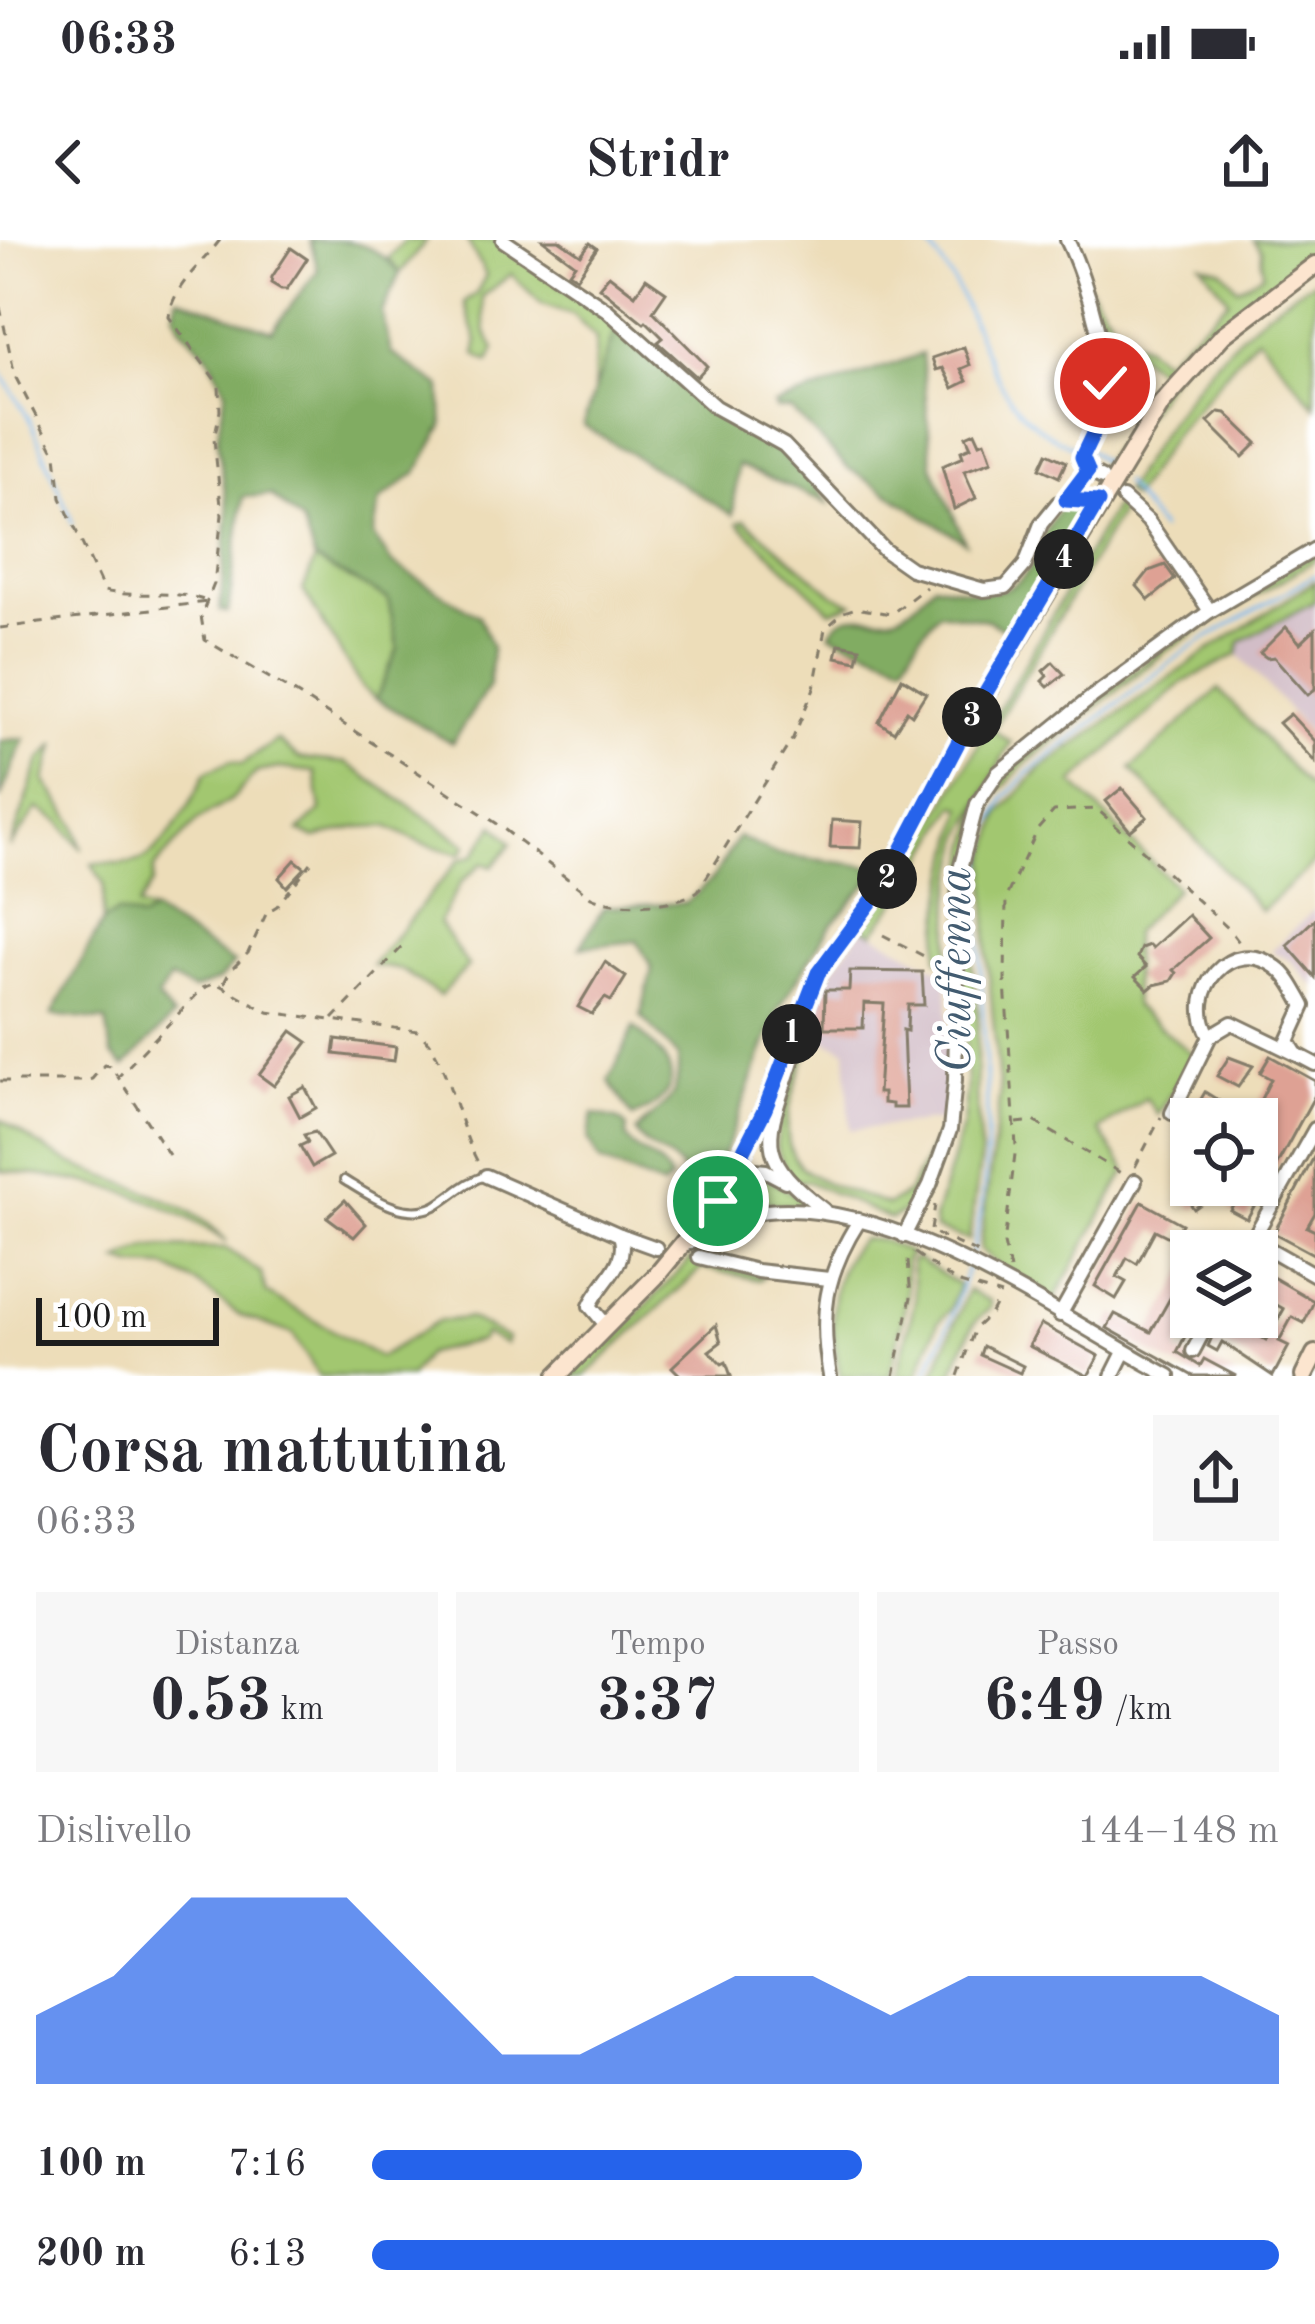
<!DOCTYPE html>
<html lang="it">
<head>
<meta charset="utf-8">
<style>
	body { margin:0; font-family:"Old Standard TT",serif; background:#f7f7f7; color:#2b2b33; height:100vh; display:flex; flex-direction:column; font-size:45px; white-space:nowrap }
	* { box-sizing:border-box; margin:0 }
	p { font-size:39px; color:#7c7c81 }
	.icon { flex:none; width:66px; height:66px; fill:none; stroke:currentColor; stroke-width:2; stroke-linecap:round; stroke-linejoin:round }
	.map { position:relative; height:1136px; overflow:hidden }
	.details { display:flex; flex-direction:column; background:#fff; flex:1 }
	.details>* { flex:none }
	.buttons { position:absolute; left:1170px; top:858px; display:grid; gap:24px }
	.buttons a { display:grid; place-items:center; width:108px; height:108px; border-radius:0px; background:#fff; box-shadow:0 3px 9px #0004; font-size:60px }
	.scale { position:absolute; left:36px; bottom:30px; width:183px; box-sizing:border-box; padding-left:12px; border:6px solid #1c1c1c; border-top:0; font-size:33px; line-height:42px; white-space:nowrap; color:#1c1c1c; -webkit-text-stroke:9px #fff; paint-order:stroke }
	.pin { position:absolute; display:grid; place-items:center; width:102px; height:102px; color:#fff; margin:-51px; border:6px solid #fff; border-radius:50%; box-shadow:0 3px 12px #0007 }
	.km { position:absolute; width:60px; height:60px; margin:-30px; border-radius:50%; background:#222; color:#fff; font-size:33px; line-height:60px; text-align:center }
	.round { display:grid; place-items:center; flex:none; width:126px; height:126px; border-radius:0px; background:#f7f7f7 }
	.summary { display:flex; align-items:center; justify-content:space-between; height:204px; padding:0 36px }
	h1 { font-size:66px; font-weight:800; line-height:90px }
	.figures { display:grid; grid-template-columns:repeat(3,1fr); gap:18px; height:204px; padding:12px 36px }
	.figures div { display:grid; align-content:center; border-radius:0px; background:#f7f7f7; text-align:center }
	.figures b { font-size:60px; font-weight:800 }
	.figures small { font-size:33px; font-weight:400 }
	.figures p { font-size:33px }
	.chart { height:336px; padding:24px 36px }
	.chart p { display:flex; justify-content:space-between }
	.chart svg { width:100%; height:216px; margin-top:12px; fill:#2563eb; opacity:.7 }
	ul { padding:0 36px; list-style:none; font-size:39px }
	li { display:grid; grid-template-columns:192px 144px 1fr; align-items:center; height:90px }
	li i { height:30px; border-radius:15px; background:#2563eb }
	.status { display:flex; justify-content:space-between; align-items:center; height:84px; padding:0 60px; background:#fff; direction:ltr }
	.status svg { height:33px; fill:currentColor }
	header { display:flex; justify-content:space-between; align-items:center; height:156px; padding:0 36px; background:#fff; font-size:54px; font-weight:800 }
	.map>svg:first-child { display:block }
	.industrial { fill:#d2bdc7 }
	.green { fill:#a2c770; stroke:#5f7246; stroke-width:3 }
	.forest { fill:#81ac62; stroke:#4e643f; stroke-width:3 }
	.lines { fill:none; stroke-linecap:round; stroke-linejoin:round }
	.stream { stroke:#7bbaef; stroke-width:3 }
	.building { fill:#dea194 }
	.lane-casing { stroke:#847c6a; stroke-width:12 }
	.street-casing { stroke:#847c6a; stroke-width:18 }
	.secondary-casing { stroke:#847c6a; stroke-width:22 }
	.path { stroke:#847c6a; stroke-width:3; stroke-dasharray:9 9; stroke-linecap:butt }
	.lane { stroke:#fff; stroke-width:6 }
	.street { stroke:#fff; stroke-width:12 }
	.secondary { stroke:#fce5cf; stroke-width:16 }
	.route-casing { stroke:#fff; stroke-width:24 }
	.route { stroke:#2563eb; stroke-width:15 }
	.labels { text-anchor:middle; stroke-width:10; stroke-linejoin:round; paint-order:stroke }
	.water-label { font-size:48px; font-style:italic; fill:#425b70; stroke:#fff }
</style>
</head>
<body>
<div class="status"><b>06:33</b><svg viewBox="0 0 49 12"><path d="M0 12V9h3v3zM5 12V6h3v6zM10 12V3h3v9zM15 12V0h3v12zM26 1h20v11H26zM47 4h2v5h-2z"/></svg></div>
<header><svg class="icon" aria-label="back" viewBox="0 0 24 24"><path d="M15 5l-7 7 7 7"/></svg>Stridr<svg class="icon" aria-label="share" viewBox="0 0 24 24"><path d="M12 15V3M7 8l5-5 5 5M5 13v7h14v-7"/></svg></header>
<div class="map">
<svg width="1315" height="1136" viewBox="0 0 1315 1136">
	<rect width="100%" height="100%" fill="#fff"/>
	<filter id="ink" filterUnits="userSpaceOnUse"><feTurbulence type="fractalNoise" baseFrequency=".00833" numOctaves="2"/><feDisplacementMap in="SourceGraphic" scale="24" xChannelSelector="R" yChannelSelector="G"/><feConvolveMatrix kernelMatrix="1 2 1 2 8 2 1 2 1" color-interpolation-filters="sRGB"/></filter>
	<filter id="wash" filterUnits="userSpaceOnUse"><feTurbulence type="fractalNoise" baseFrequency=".004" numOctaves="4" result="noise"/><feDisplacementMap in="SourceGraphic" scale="48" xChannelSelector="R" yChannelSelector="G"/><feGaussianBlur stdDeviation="2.7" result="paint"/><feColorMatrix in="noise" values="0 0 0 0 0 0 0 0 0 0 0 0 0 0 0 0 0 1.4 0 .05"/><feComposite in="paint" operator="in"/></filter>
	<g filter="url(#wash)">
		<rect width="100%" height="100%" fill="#edddb9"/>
		<g class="industrial">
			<polygon points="1315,361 1315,499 1238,414 1239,403"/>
			<polygon points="1315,669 1315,746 1314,746 1291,721 1271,711"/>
			<polygon points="863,688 947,734 950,845 946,880 850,890 846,810 807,792 817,751"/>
		</g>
		<g class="green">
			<polygon points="405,0 427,0 400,33 388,18"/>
			<polygon points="467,0 496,0 617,84 594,153 596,98 572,74 542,64 511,34 482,57 486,93 495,109 489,122 476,115 477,101 464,62 476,54 486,35"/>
			<polygon points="1253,0 1315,0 1315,16 1210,89 1187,112 1106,235 1097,229 1142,172 1162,133 1133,110 1101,95 1085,41 1122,96 1144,105 1163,120 1229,60 1202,24 1223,30 1238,48 1263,34 1261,10"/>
			<path d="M 1315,40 L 1315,166 L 1257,96 L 1175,193 L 1132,258 L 1124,252 C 1175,169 1227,89 1315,40 Z"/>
			<path d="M 1117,262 L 1124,266 L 993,490 L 1011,502 L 963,595 L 951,658 L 949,724 L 938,719 C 939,667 952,617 963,567 L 955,565 L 914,638 L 873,693 L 863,688 L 909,626 Z"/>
			<polygon points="745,280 833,354 853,363 831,371 738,283"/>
			<polygon points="1315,311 1315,320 1169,409 1026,523 995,555 981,576 970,709 978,773 976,855 981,915 969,1000 935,989 934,979 963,884 967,846 962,663 969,607 980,566 1001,535 1166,405"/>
			<polygon points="315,320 388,359 398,408 376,459 362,448 303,350"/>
			<polygon points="1315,341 1315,361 1240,402 1238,414 1182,443 1073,543 1177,648 1133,693 1134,766 1194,815 1158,875 1146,858 1099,890 1126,931 1053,1062 1014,1039 980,1009 1000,853 987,714 987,621 1000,573 1040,529 1209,410"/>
			<polygon points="1219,449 1315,554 1315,622 1261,671 1131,529"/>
			<path d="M 277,500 L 298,518 L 346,523 L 467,605 L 461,614 L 421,603 L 387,586 L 358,587 L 315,598 L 299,591 L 321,570 L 315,532 L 279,528 L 257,532 L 232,559 L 198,580 L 154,628 L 153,642 L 138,667 L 153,672 L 142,679 L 117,672 L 103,681 L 104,644 L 92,624 C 108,620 123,627 141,620 C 164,611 196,556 205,533 L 231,521 L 242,524 Z"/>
			<polygon points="56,503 45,540 75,584 82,609 60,582 38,568 10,608 40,520"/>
			<polygon points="495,585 512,603 493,627 483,623 461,642 439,683 468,726 440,756 402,730 372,725 459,620 474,615"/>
			<path d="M 807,792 L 813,795 C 802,831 766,901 806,931 C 828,947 862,955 887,965 L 908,953 L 937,897 C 928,926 921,968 890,979 L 806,941 L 791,941 L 776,907 L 782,872 Z"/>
			<path d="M 0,879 C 23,893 46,912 71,923 C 123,946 189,957 227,1002 C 153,951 88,939 0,931 Z"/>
			<path d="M 763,935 L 808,963 L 807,966 C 785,963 757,969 747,945 L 754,936 Z"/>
			<path d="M 862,999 L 882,1000 L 910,1013 L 905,1021 L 907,1057 L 890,1136 L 840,1136 C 831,1090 824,1034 862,999 Z"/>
			<polygon points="148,1007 226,1008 261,1033 266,1053 380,1117 438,1081 469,1078 507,1098 505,1104 485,1094 480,1101 427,1113 410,1136 319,1136 293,1094 239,1075 198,1044 165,1027 135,1026 118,1021"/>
			<polygon points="915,1018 959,1045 949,1071 938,1082 917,1136 897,1136 915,1059 911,1022"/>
			<polygon points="691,1019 764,1036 759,1040 702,1028 585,1136 567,1136 619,1094"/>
			<polygon points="968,1050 990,1061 990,1068 973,1084 951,1136 933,1136"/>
		</g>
		<g class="forest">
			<path d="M 310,0 C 353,0 371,0 400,33 L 382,72 L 391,113 L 441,147 L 443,186 L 417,232 L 380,260 L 373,296 L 392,323 L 479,376 L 492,408 L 489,446 L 452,503 L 376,459 L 398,408 L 388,359 L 315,320 L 302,282 L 271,255 L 243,257 L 228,372 L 220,371 L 228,272 L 217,199 L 226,150 L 208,115 L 181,88 L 174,73 L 177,57 L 272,91 L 318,30 Z"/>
			<polygon points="617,84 710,168 771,205 810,239 828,263 738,225 733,275 583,185"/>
			<polygon points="922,114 932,225 965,302 848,228 791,170 776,169 774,165"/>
			<path d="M 1062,267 L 1077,267 L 1083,273 L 1014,394 L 987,380 L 939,372 L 921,394 L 904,423 L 830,394 C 846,362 871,384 897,375 C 913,369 923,355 934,343 C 974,352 1015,365 1035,318 C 1044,298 1046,285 1062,267 Z"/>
			<polygon points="25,498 0,559 0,501"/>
			<path d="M 738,597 L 776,614 L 881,628 L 829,688 L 778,770 L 726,909 L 695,959 L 674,953 L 683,933 C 672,913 648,913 636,892 C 664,859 680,867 678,816 L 641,776 L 652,728 L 637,701 L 580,707 L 604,667 L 686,663 L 714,637 Z"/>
			<polygon points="117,672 142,679 153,672 234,723 219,740 193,750 170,739 157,758 173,777 124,827 112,814 106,781 52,775 103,681"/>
			<path d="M 634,787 C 673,820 693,850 633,877 L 609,841 Z"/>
			<path d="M 593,874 L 619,880 L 627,887 L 626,897 C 638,916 661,917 670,939 L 663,947 L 600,921 L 588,899 Z"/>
		</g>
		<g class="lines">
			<g class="stream">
				<path d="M 922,0 C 989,63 973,172 1078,208"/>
				<polyline points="0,131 32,184 73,284"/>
				<polyline points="1087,209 1112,230"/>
				<polyline points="1123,242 1161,290"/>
				<path d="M 971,1017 C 1004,895 975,766 980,642 L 989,589 L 1005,557 L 1029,532 L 1188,409 L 1315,335"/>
				<polyline points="925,1136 951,1078 968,1026"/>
			</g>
		</g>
		<g id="blocks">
			<g class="building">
				<polygon points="543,0 559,0 581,15 590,3 597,8 577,37 569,32 575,24"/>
				<polygon points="291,8 307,19 287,49 281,49 271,43 272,37"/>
				<polygon points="609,35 635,55 646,38 666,52 653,71 707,126 697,137 658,102 663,98 646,81 644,83 599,47"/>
				<polygon points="964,107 970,125 961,129 967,141 953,148 943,128 936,130 932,118"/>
				<polygon points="1219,172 1226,173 1257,203 1243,217 1208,182"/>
				<polygon points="975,192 980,203 985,201 992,221 964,231 976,258 954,269 942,226 963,217 961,211 971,207 966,196"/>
				<polygon points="1047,213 1066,222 1059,237 1040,228"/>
				<polygon points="1165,325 1175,339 1149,360 1137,346 1149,331"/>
				<polygon points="1286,387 1300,403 1315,389 1315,449 1308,455 1274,417 1267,418 1260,413"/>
				<polygon points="839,404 860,408 857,421 836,417"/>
				<polygon points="1053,422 1064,434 1048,447 1042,441 1047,436 1043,431"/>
				<polygon points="902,438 926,453 912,475 907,471 894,492 879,482"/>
				<polygon points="1290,474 1315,501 1315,522 1279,483"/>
				<polygon points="1122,548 1147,577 1130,591 1106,561"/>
				<polygon points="832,580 862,582 860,608 830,607"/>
				<polygon points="295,620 305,628 287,647 279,638"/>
				<polygon points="1188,675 1209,698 1173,730 1176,733 1171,741 1154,745 1148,750 1135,737 1146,727 1137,717 1141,708 1149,705 1152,708"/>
				<polygon points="1315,679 1315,737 1287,705"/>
				<polygon points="605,722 626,737 611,761 605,758 592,774 578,767"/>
				<polygon points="850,731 922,732 924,765 908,765 907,791 903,790 906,868 892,868 892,864 883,863 883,853 878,853 884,764 864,763 863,788 824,788 825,750 849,750"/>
				<polygon points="292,791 308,802 274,846 259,835"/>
				<polygon points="336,799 396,807 394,821 334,814"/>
				<polygon points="1270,816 1315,841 1315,855 1247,979 1230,970 1244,945 1257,945 1257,879 1251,879 1271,839 1260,833"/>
				<polygon points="1229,817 1253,826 1238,847 1217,836"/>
				<polygon points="305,847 316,868 300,877 289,856"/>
				<polygon points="1205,852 1229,867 1223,879 1204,879 1208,872 1197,866"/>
				<polygon points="315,892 331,916 312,927 300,906 308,902 304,895"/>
				<polygon points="1315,915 1315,973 1307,987 1315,991 1315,1015 1274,993"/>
				<polygon points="1192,945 1227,945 1194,969 1182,952"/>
				<polygon points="345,960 366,984 354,997 327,977"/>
				<polygon points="1142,962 1182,984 1173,999 1155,990 1137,1024 1127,1018 1117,1037 1126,1042 1116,1059 1095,1046"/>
				<polygon points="1200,993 1211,998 1235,1011 1191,1011"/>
				<polygon points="1191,1021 1191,1077 1195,1077 1177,1112 1200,1126 1204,1119 1236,1136 1193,1136 1107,1088 1115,1074 1151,1092"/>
				<polygon points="1257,1028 1314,1061 1304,1083 1292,1077 1279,1101 1289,1106 1273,1136 1222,1102 1217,1111 1208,1106 1221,1077 1236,1077 1233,1081 1266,1100 1284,1069 1257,1054"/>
				<polygon points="1041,1084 1099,1116 1088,1136 1029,1106"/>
				<polygon points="716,1085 721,1102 709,1111 722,1124 726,1122 731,1136 681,1136 672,1127"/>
				<polygon points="983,1106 1023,1126 1020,1133 980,1115"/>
			</g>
		</g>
	</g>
	<g filter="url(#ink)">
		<use href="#blocks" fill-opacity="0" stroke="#847c6a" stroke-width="3"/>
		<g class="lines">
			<g class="lane-casing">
				<path id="lane" d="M 344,940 C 369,955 404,981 435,966 C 453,956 465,941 486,936"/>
			</g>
			<g class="street-casing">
				<g id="street">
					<polyline points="503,0 607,70 715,167 784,205 884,310 911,329 984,350 1006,347 1025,325 1041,284 1058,263 1076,259 1098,263"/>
					<path d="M 1067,0 C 1086,38 1115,133 1102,174 C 1097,189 1087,203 1082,217 L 1088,231 L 1102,238"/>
					<polyline points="1123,258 1148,281 1210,371"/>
					<polyline points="1066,260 1088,231"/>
					<polyline points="1296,814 1315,824"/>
					<path d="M 793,818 C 767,899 751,914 824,970"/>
					<path d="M 1172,873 L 1210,796 L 1232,783 L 1296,814 L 1288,801 L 1304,766 C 1296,752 1289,736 1276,727 C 1232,694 1182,751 1210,796"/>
					<path d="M 486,936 L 620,995 C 630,1024 600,1042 590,1066 L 607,1086"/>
					<polyline points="763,971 745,952 735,928 766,931 785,941"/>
					<polyline points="620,995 656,1008"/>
					<polyline points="904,996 930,945 950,890 955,840 959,633 977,564 998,533 1092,457 1210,371 1315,309"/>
					<polyline points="1252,999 1315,1035"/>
					<path d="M 682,1006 C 708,993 738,974 767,971 C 897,958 1057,1076 1169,1136"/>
					<polyline points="1246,1011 1315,889"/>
					<polyline points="699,1017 757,1031 829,1039"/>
					<polyline points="1060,1075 1135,941"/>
					<polyline points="1193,1111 1211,1077"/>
					<path d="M 830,1136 C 819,1075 825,1034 859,981"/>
					<polyline points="1112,1136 1124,1112"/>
				</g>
			</g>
			<g class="secondary-casing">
				<g id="secondary">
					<polyline points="557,1136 656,1036 718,961 765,869 818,733 884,644 971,478 1161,164 1223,95 1315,25"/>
					<polyline points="1304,1136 1315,1114"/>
				</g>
			</g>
			<g class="path">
				<path d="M 220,0 C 202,24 173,45 169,77 L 219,145 L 220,171 L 214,199 L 222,275 L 214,344 L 201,376 L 205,400 L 297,454 L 496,583 L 591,657 C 618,669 674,667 698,651 L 793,498 L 814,448 L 825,389 L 844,372 L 856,368 L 891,374 L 926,347"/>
				<path d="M 0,67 L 15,136 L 56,215 L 61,258 L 104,351 C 138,359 174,348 206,361"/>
				<polyline points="0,388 207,362"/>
				<polyline points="883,695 943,726"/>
				<polyline points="224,743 230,731 248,713 267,672 277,666 311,623"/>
				<polyline points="333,779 405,704"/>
				<polyline points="0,841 82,841 92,839 104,825 111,826 117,836"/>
				<polyline points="1017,883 1034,881 1124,935"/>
				<path d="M 169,915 L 118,837 L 203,748 L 216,743 L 268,772 L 418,791 C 448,814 457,887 479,924"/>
				<polyline points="1135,927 1161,877"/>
				<polyline points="931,990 935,965"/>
				<polyline points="936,994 982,1015"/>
				<polyline points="915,1013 956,1042 1001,1055"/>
				<polyline points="1010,1030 1004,1004 1016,906 1005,743 1006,657 1038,589 1054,571 1097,569 1228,688 1242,706"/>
				<polyline points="894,1136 911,1057 908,1021 913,1013"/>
				<polyline points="958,1136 975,1088 991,1073 999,1058"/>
			</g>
			<use href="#lane" class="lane"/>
			<use href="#street" class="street"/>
			<use href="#secondary" class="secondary"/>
		</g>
	</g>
	<g class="lines" filter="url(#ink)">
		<g class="route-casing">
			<polyline id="route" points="718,961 765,869 818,733 884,644 971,478 1098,262 1066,260 1088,231 1082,217 1103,173 1105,143"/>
		</g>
		<use href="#route" class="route"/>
	</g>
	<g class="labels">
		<g class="water-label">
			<text transform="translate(953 730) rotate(-90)" y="17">Ciuffenna</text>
		</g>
	</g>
</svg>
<div class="buttons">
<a><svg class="icon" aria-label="locate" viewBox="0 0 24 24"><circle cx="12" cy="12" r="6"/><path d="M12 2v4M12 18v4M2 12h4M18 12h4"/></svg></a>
<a><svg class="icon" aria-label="layers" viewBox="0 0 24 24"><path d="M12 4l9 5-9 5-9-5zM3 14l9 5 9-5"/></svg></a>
</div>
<div class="scale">100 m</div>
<div class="pin" style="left:718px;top:961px;background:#1e9e55"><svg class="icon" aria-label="arrive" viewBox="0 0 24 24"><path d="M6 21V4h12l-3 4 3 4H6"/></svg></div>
<div class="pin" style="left:1105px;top:143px;background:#d93025"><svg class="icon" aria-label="check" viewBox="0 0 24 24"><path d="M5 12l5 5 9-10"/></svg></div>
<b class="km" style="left:792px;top:794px">1</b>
<b class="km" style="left:887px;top:639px">2</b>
<b class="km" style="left:972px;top:477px">3</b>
<b class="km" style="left:1064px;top:319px">4</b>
</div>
<section class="details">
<div class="summary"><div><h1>Corsa mattutina</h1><p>06:33</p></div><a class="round"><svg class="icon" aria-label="share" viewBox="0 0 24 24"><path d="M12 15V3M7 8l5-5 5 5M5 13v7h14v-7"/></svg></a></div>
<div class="figures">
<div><p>Distanza</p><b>0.53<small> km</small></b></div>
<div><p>Tempo</p><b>3:37</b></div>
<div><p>Passo</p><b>6:49<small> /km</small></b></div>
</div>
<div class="chart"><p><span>Dislivello</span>144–148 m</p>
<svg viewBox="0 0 160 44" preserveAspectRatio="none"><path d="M0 44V30L10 22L20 6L30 6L40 6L50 22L60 38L70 38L80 30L90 22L100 22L110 30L120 22L130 22L140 22L150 22L160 30V44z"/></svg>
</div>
<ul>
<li><b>100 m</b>7:16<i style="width:54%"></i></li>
<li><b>200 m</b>6:13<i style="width:100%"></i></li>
</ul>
</section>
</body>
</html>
